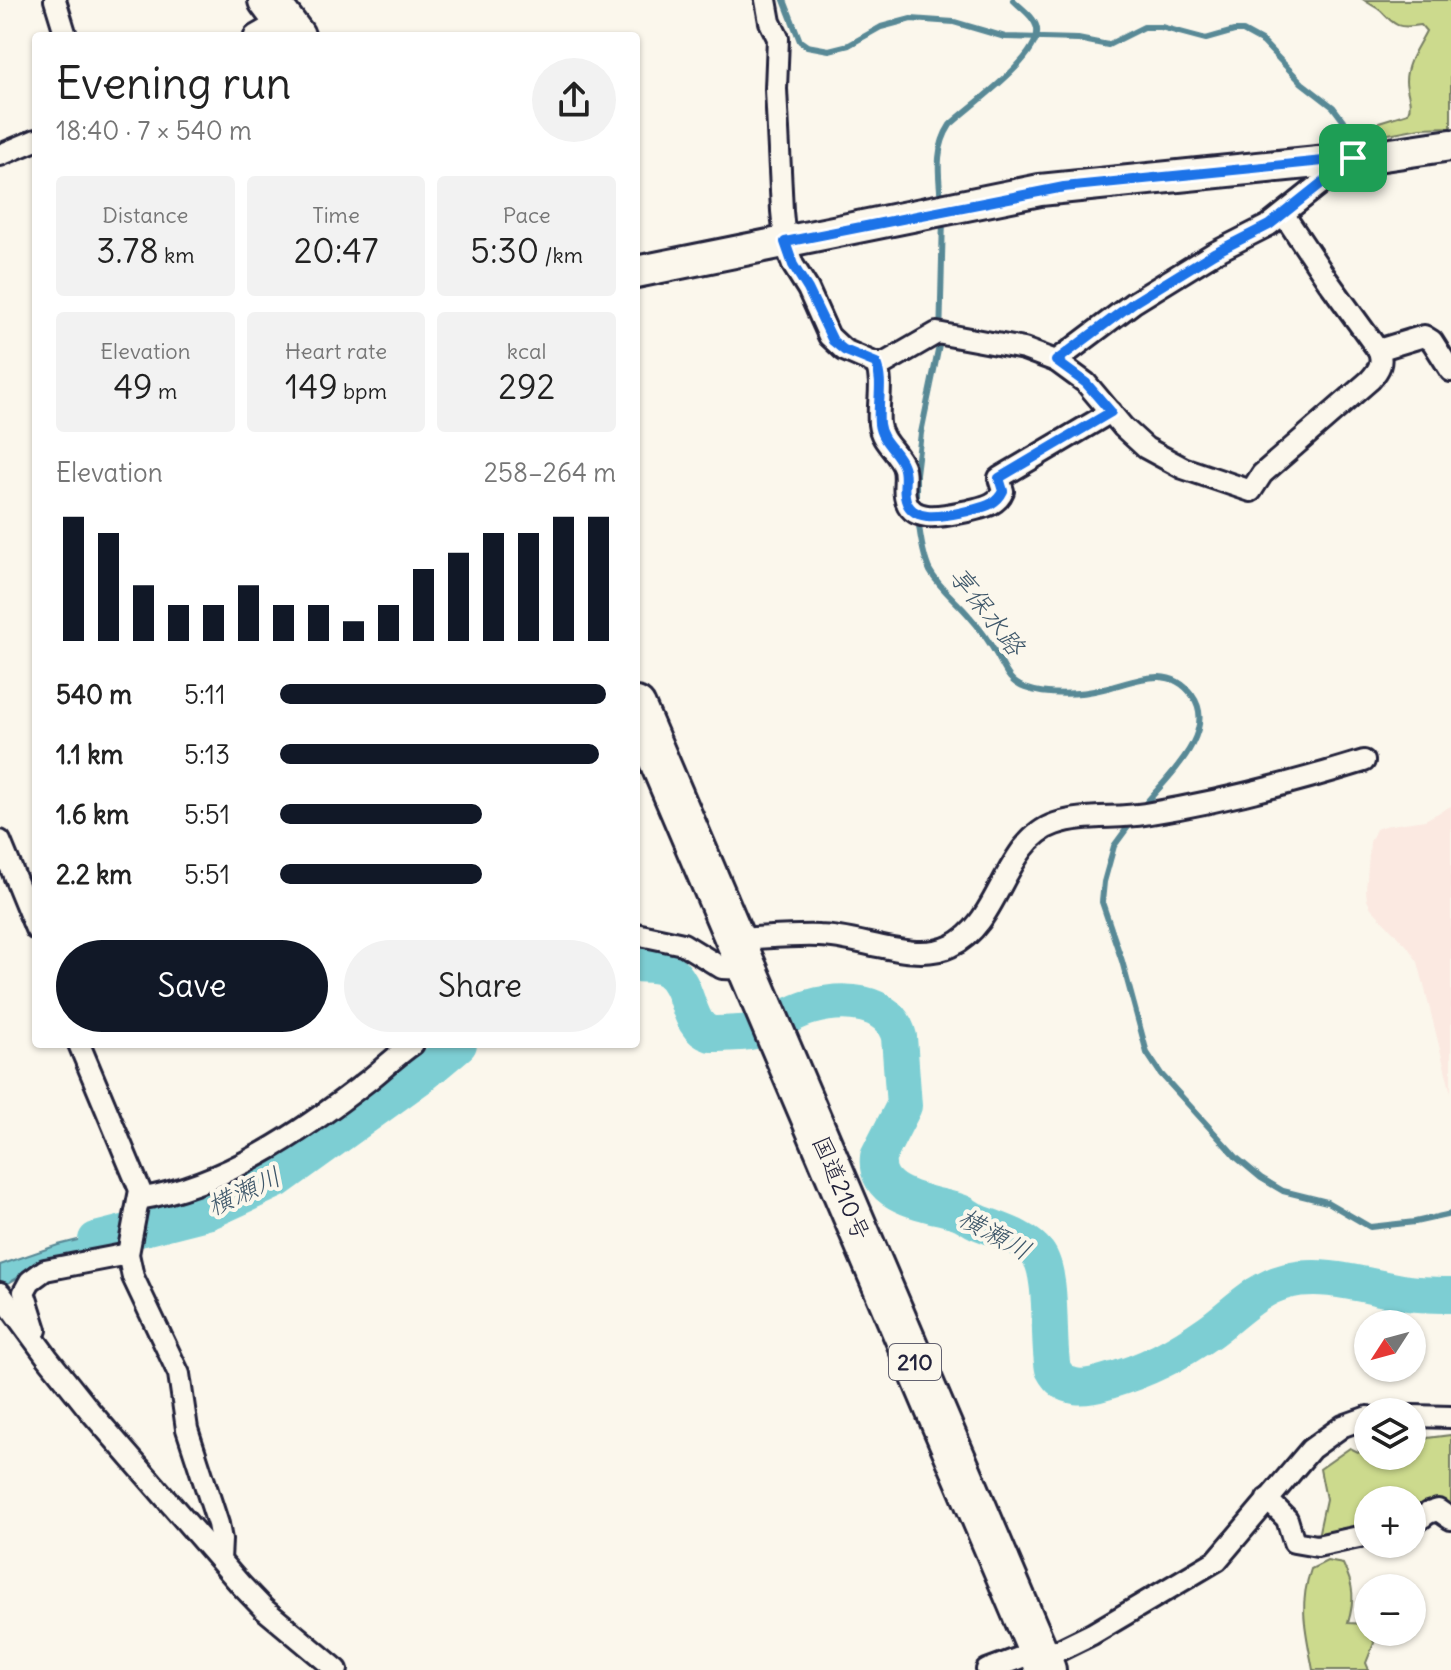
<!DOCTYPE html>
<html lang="en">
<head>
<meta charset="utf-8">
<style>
	body { margin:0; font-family:Delius,"Klee One",sans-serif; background:#f2f2f2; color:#222; height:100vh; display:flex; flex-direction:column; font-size:30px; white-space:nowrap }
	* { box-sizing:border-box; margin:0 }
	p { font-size:26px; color:#767676 }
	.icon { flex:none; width:44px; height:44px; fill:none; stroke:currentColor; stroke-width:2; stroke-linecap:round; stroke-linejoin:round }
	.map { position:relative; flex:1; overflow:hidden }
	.panel { position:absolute; left:32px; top:32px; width:608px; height:1016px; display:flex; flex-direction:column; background:#fff; border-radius:8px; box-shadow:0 2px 6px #0004 }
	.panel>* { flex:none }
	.needle { width:52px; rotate:234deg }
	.buttons { position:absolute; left:1354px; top:1310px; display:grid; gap:16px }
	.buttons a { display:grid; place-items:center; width:72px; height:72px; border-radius:50%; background:#fff; box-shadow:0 2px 6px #0004; font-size:40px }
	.pin { position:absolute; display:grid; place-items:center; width:68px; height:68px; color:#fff; margin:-34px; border-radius:16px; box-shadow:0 4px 12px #0006 }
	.round { display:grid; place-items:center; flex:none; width:84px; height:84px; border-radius:42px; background:#f2f2f2 }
	.head { display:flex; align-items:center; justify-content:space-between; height:136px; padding:0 24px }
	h1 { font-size:44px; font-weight:600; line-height:60px }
	.figures { display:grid; grid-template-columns:repeat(3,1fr); gap:12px; height:136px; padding:8px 24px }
	.figures div { display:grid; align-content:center; border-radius:8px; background:#f2f2f2; text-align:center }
	.figures b { font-size:34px; font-weight:600 }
	.figures small { font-size:22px; font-weight:400 }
	.figures p { font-size:22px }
	.chart { height:224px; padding:16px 24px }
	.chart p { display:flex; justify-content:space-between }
	.chart svg { width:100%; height:144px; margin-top:8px; stroke:#111827; stroke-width:6 }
	.action { display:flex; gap:16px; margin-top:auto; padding:16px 24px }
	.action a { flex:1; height:92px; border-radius:48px; background:#111827; color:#fff; font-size:32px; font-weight:600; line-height:92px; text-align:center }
	.action a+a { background:#f2f2f2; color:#222 }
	ul { padding:0 24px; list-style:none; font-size:26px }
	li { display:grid; grid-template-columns:128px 96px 1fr; align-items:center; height:60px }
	li i { height:20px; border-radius:10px; background:#111827 }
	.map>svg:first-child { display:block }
	.built { fill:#fbe9e1 }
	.green { fill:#ccda8d; stroke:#777e64; stroke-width:2 }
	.water { fill:#7dced3; stroke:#598996; stroke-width:2 }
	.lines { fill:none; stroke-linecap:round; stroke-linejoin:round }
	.stream { stroke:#598996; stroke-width:6 }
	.river { stroke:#7dced3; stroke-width:36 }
	.street-casing { stroke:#22223b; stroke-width:26 }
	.secondary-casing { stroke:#22223b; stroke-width:36 }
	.highway-casing { stroke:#22223b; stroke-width:44 }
	.street { stroke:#fbf7ec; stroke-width:20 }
	.secondary { stroke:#fbf7ec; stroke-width:30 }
	.highway { stroke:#fbf7ec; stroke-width:38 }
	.route-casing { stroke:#fff; stroke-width:16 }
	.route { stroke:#1a73e8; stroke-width:10 }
	.labels { text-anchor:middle; stroke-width:8; stroke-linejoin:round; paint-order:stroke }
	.shield { fill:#fbf7ec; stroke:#636270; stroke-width:2 }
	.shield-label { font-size:22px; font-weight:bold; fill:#22223b }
	.street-label { font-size:24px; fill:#22223b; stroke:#fbf7ec }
	.water-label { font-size:26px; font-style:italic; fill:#3d5669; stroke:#fbf7ec }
</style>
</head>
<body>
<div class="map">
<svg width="1451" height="1670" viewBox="0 0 1451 1670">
	<rect width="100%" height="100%" fill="#fbf7ec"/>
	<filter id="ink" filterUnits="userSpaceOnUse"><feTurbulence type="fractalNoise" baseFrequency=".0125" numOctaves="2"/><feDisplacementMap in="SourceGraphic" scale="16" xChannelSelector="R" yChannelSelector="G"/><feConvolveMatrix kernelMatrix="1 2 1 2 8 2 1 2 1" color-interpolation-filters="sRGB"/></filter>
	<g filter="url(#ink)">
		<polygon class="built" points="1451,806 1451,1093 1418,962 1407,946 1371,908 1367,900 1366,890 1370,842 1376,829 1384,826 1425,820"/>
		<g class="green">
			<path d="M 1364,0 L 1451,0 L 1451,127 L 1420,128 L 1383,135 L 1374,130 L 1373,127 L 1379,122 L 1408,113 C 1413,102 1406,92 1406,81 C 1406,62 1418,47 1426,31 L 1421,25 C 1398,29 1395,26 1381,11 C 1377,7 1369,4 1364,0 Z"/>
			<polygon points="1451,1435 1451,1514 1412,1521 1412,1500 1368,1500 1368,1530 1317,1541 1326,1499 1320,1469 1350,1448 1358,1452 1368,1450 1368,1456 1412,1456 1412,1440"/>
			<path d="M 1327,1561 L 1343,1564 C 1354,1586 1355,1599 1348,1623 L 1368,1624 L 1368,1632 L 1371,1632 L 1374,1643 L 1366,1663 L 1369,1670 L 1313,1670 C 1306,1632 1298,1606 1311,1569 Z"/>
		</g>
		<path class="water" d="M 121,1229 L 123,1246 C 70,1253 46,1260 0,1288 L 0,1265 L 58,1245 Z"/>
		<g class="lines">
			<g class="stream">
				<polyline points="784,0 800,41 807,46 829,50 849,45 881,27 911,19 954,22 1005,37 1078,39 1108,45 1144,27 1161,27 1206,39 1234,31 1243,31 1263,42 1302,83 1333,107 1348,127"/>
				<path d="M 941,202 C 939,175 934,149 950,125 C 970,106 1041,57 1037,29 C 1035,17 1021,8 1013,0"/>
				<polyline points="916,503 916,474 921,433 940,341 943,217"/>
				<path d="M 918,518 C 920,535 923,557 930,571 C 940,589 958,602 970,617 C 981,629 990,643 998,657 C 1005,670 1009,682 1025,688 C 1047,696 1080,695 1103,689 C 1134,682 1169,663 1192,695 C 1220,733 1163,781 1142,808"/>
				<polyline points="1133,820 1114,846 1104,882 1102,902 1122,961 1147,1053 1161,1074 1237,1158 1261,1178 1283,1191 1327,1202 1370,1227 1415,1222 1451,1214"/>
			</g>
			<g class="river">
				<path d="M 636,964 C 646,965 660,964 668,970 C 691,985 685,1026 711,1034 C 727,1033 745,1035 760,1029 C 777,1023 793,1012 811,1007 C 842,998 890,999 899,1037 L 904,1106 L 878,1157 C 873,1198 930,1203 957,1211 C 965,1213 971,1219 978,1222 C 997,1230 1025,1237 1038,1254 C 1054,1275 1047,1341 1053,1369 C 1065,1392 1086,1388 1106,1382 C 1147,1370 1176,1355 1210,1331 C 1235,1313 1257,1288 1287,1281 C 1325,1272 1364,1286 1402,1292 C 1418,1295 1435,1295 1451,1295"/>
				<polyline points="96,1240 210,1211 277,1180 421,1076 459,1044"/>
			</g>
			<g class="street-casing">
				<g id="street">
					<polyline points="55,0 66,36"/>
					<path d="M 766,0 L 770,22 L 778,38 L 776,89 L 782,211 L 785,242 L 793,265 L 808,289 L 829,336 L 844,350 L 874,363 L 885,363 L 937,333 L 1024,349 L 1056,361 L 1086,383 L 1123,427 L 1146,448 L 1183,468 L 1251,491 L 1262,474 L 1370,380 C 1379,370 1384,362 1378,350 L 1328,281 L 1284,215"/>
					<polyline points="255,36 283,20"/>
					<polyline points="0,155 36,140"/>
					<polyline points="1378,350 1424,336 1432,341 1451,371"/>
					<polyline points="1056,361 1133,303 1214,253 1269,225 1353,158"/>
					<path d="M 876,363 C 884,383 877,403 879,424 C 881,442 897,451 903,466 C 907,476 903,486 905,496 C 910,526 947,515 968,511 C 982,507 997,506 1003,491 L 999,478 L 1111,412"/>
					<polyline points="0,841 36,929"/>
					<polyline points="636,934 683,944 722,968 747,969"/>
					<path d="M 734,939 C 763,938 791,935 819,936 C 859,936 914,964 951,946 C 1000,924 1004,841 1055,824 C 1083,814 1116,819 1145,814 C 1219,802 1293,783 1364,761"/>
					<polyline points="79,1044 140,1190 128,1254 133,1277 179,1374 187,1429 218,1524 221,1540 220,1560"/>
					<path d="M 139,1199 C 226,1184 301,1133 370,1079 C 384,1068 397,1055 413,1044"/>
					<polyline points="0,1293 47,1357 90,1411 241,1585 264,1609 337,1670"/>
					<polyline points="36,1330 24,1292 30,1281 45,1270 128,1254"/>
					<polyline points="1412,1416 1451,1417"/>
					<polyline points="1267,1499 1287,1519 1294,1542 1317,1546 1368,1535"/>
					<polyline points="1412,1525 1428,1513 1438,1510 1451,1519"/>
					<polyline points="1041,1659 1092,1634 1217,1560 1311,1449 1343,1426 1368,1417"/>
					<polyline points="987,1670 1038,1651"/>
				</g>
			</g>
			<g class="secondary-casing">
				<polyline id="secondary" points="636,272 1040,190 1377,156 1451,145"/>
			</g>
			<g class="highway-casing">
				<g id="highway">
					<polyline points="268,0 295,36"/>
					<polyline points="636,707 1046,1670"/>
				</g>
			</g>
			<use href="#street" class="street"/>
			<use href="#secondary" class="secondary"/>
			<use href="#highway" class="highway"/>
		</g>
	</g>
	<g class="lines" filter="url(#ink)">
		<g class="route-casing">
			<path id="route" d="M 1353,158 L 1269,225 L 1214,253 L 1133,303 L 1056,361 L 1086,383 L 1111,412 L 999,478 L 1003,491 C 996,506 982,507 968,511 C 947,515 910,526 905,496 C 903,486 907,476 903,466 C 898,451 881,442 879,424 C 877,403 884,383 876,363 L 844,350 L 833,341 L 808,289 L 793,265 L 785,242 L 1064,187 Z"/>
		</g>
		<use href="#route" class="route"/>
	</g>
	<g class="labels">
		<rect class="shield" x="889" y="1344" width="52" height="36" rx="6"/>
		<g class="shield-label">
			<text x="915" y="1370">210</text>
		</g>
		<g class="street-label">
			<text transform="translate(841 1188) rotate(67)" y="8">国道210号</text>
		</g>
		<g class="water-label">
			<text transform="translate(987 611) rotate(52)" y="9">享保水路</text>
			<text transform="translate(244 1191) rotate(-25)" y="9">横瀬川</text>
			<text transform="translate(995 1234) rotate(29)" y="9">横瀬川</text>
		</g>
	</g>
</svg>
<div class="buttons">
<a><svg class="needle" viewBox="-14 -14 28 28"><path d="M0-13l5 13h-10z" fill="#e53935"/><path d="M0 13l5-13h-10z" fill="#767676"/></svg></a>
<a><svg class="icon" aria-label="layers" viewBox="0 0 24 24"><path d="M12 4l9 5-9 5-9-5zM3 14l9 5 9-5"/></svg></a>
<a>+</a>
<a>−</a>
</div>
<div class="pin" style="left:1353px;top:158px;background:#1e9e55"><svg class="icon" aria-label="arrive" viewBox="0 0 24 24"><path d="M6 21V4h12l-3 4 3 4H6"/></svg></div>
<section class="panel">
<div class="head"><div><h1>Evening run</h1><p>18:40 · 7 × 540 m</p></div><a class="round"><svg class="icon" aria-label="share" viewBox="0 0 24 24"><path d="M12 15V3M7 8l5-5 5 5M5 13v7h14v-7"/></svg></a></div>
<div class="figures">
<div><p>Distance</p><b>3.78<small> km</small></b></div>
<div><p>Time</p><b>20:47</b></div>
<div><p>Pace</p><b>5:30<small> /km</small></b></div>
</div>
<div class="figures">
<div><p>Elevation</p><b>49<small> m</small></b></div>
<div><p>Heart rate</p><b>149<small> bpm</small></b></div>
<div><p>kcal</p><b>292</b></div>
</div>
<div class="chart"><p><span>Elevation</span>258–264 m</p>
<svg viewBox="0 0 160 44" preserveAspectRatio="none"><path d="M5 44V6M15 44V11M25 44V27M35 44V33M45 44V33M55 44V27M65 44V33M75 44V33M85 44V38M95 44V33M105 44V22M115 44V17M125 44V11M135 44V11M145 44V6M155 44V6"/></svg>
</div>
<ul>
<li><b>540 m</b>5:11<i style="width:97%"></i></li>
<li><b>1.1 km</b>5:13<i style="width:95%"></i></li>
<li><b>1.6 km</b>5:51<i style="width:60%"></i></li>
<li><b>2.2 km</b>5:51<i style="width:60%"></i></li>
</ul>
<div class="action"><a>Save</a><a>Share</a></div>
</section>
</div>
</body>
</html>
